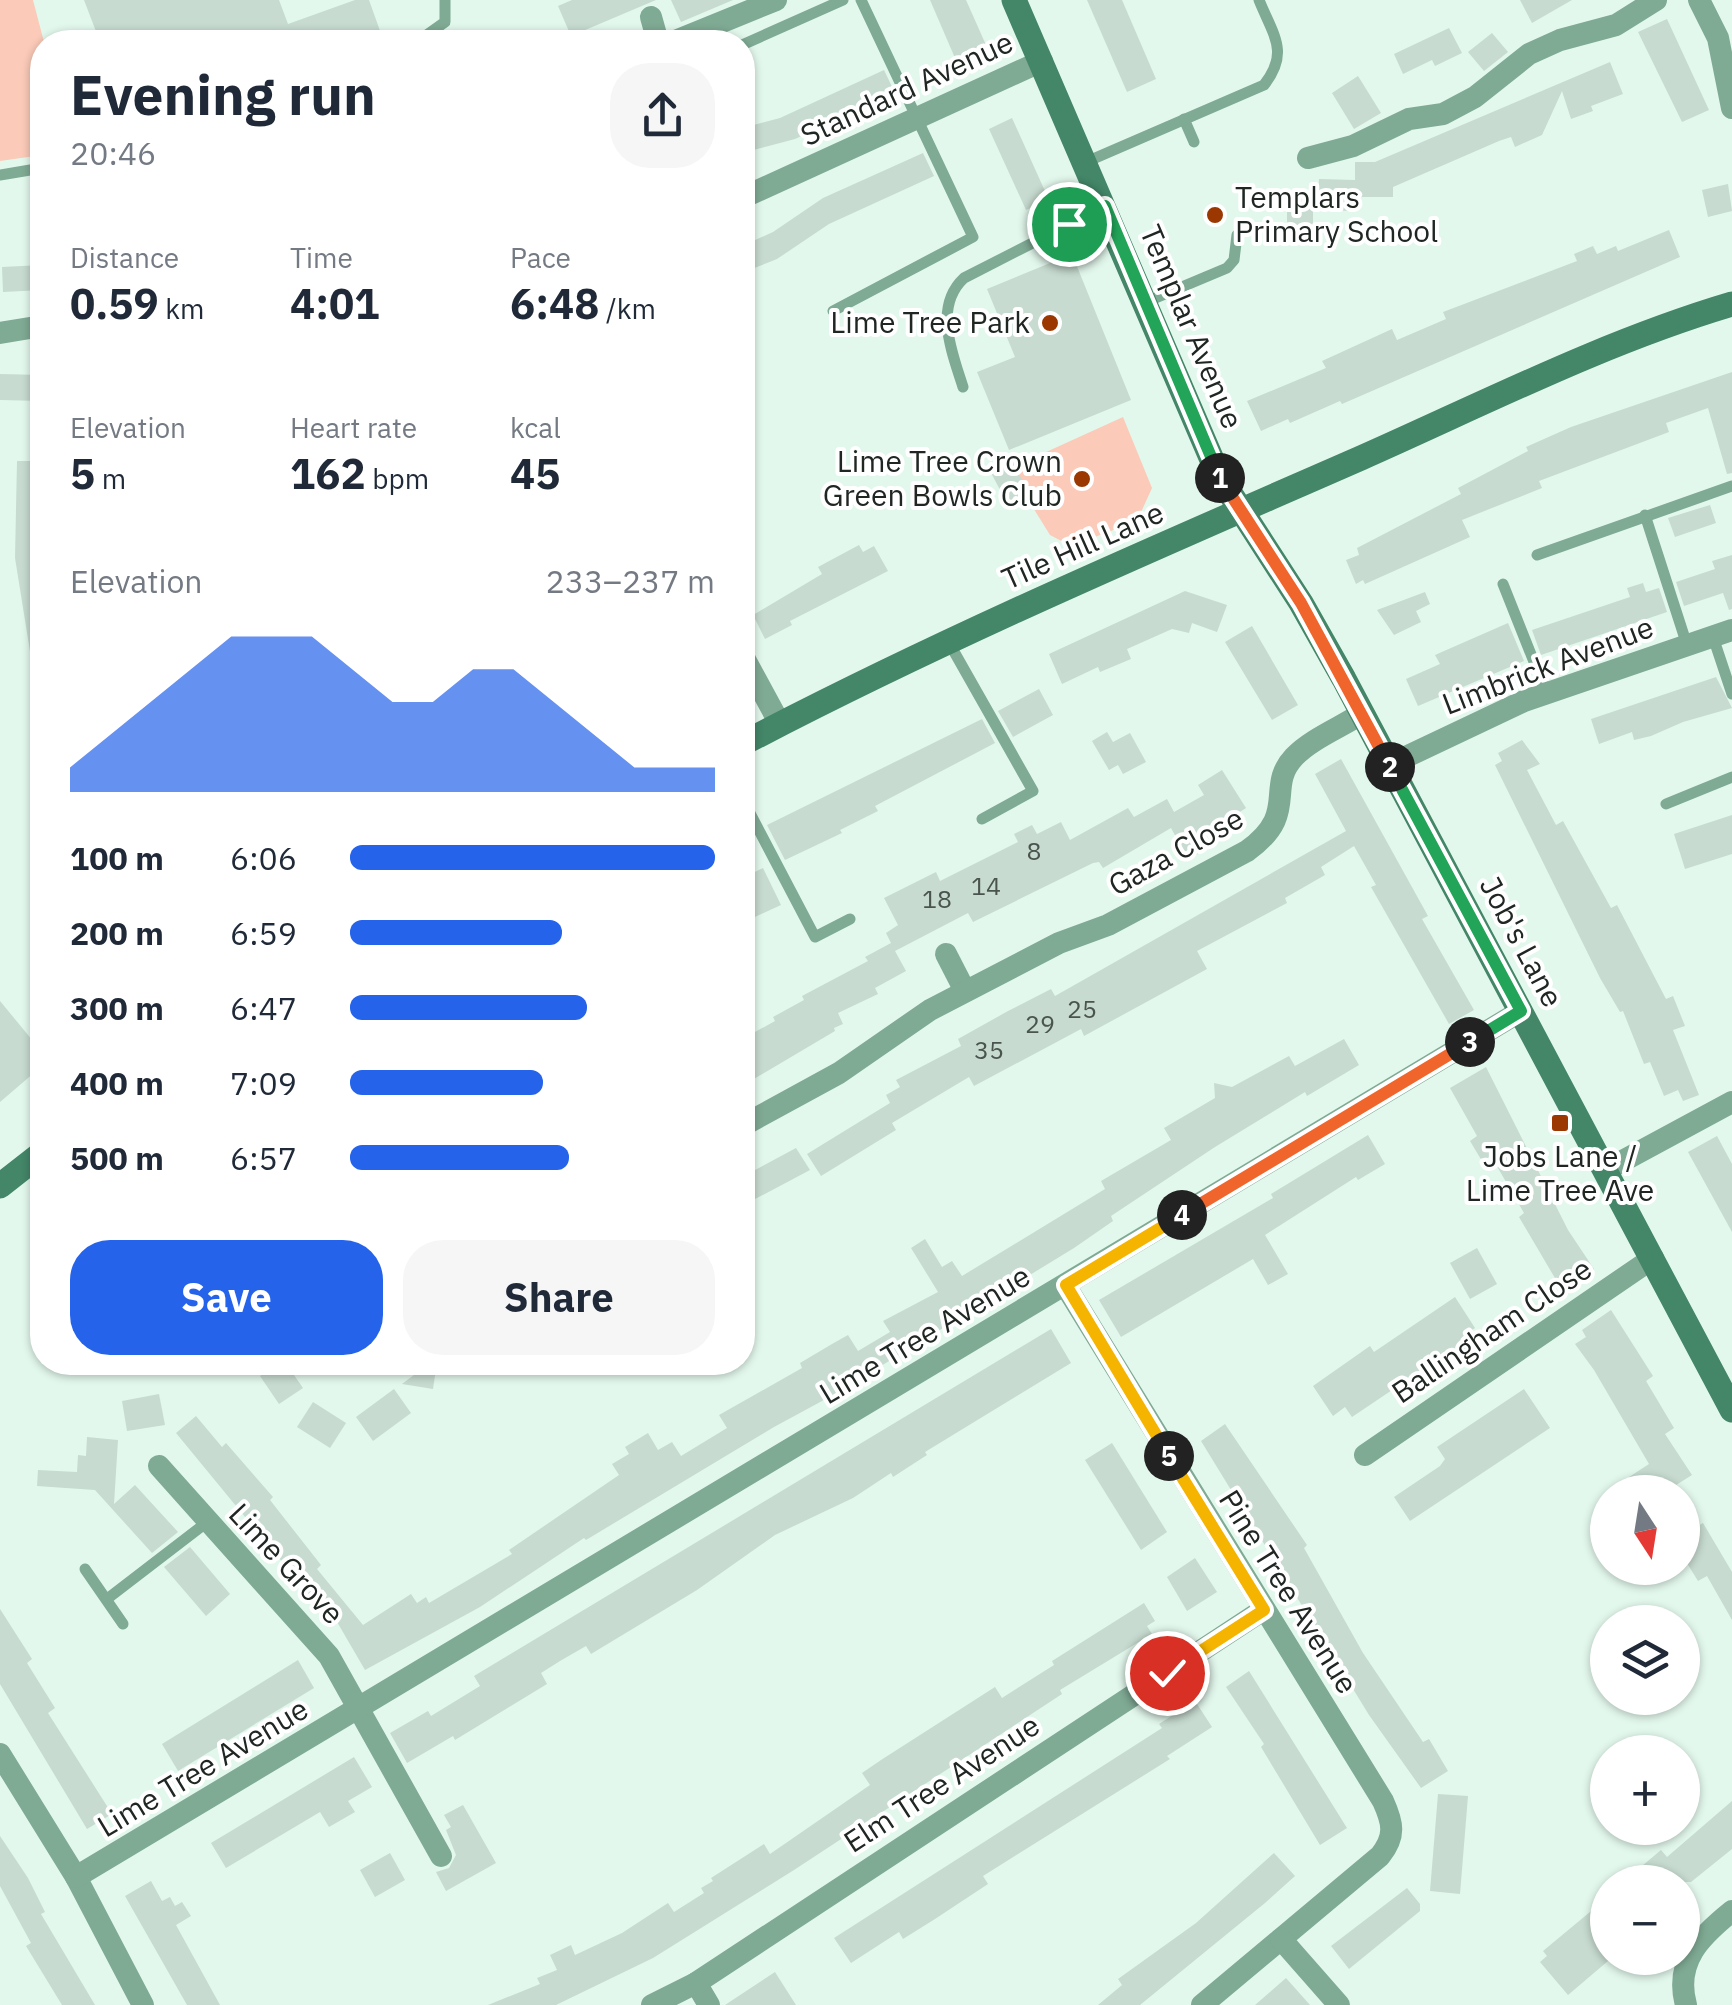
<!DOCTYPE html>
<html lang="en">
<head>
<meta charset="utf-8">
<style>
	body { margin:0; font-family:"IBM Plex Sans",sans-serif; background:#f6f6f7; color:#1f2937; height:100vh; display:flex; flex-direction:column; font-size:38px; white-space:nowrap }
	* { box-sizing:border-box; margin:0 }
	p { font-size:32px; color:#747a83 }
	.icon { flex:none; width:55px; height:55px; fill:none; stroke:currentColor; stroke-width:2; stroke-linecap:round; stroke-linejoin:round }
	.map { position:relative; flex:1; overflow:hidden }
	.drawer { position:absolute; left:30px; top:30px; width:725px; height:1345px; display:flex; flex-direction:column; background:#fff; border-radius:40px; box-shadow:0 2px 8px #0004 }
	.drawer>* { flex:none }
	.needle { width:65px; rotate:168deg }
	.buttons { position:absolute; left:1590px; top:1475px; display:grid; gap:20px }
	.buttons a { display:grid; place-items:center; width:110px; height:110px; border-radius:50%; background:#fff; box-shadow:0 2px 8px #0004; font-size:50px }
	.pin { position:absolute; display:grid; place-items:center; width:85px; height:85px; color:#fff; margin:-42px; border:5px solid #fff; border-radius:50%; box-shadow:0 2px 10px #0007 }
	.km { position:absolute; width:50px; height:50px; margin:-25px; border-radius:50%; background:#222; color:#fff; font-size:28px; line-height:50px; text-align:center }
	.round { display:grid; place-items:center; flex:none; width:105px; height:105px; border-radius:40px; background:#f6f6f7 }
	.head { display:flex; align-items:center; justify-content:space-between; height:170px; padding:0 40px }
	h1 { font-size:55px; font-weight:700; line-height:75px }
	.figures { display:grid; grid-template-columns:repeat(3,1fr); gap:15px; height:170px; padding:10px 40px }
	.figures div { display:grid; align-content:center }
	.figures b { font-size:42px; font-weight:700 }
	.figures small { font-size:28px; font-weight:400 }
	.figures p { font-size:28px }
	.chart { height:280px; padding:20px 40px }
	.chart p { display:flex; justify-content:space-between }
	.chart svg { width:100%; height:180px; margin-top:10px; fill:#2563eb; opacity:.7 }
	.button { display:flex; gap:20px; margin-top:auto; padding:20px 40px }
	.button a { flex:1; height:115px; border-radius:40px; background:#2563eb; color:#fff; font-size:40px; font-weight:700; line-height:115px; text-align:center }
	.button a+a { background:#f6f6f7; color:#1f2937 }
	ul { padding:0 40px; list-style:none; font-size:32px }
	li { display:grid; grid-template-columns:160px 120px 1fr; align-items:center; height:75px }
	li i { height:25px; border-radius:12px; background:#2563eb }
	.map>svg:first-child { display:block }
	.green { fill:#fbcab8 }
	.building { fill:#c7dbd0 }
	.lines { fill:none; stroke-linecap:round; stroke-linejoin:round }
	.lane { stroke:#7faa94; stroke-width:11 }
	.street { stroke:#7faa94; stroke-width:22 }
	.secondary { stroke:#438668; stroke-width:25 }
	.split-1-casing { stroke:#fff; stroke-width:20 }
	.split-2-casing { stroke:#fff; stroke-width:20 }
	.split-3-casing { stroke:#fff; stroke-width:20 }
	.split-4-casing { stroke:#fff; stroke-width:20 }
	.split-5-casing { stroke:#fff; stroke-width:20 }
	.split-6-casing { stroke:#fff; stroke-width:20 }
	.split-1 { stroke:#22a559; stroke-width:12 }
	.split-2 { stroke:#f0652b; stroke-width:12 }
	.split-3 { stroke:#22a559; stroke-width:12 }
	.split-4 { stroke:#f0652b; stroke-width:12 }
	.split-5 { stroke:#f5b400; stroke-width:12 }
	.split-6 { stroke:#f5b400; stroke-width:12 }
	.poi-dot { fill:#9b3700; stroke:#fff; stroke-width:4 }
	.labels { text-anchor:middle; stroke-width:8; stroke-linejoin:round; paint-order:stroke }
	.number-label { font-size:25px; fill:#4a544e }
	.street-label { font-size:30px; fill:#202723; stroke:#fff }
	.poi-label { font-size:30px; fill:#202723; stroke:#fff; text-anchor:end }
</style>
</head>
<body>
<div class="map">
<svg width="1732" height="2005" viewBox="0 0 1732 2005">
	<rect width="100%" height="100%" fill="#e3f8ed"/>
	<g class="green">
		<polygon points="0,0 33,0 44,42 42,155 0,161"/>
		<polygon points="1123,417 1152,488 1137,521 1071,546 1050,535 1009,469"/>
	</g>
	<g class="building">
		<polygon points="84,0 279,0 288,24 355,0 369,0 384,42 100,42"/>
		<polygon points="572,0 656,0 571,36 558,6"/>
		<polygon points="671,0 733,0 681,22"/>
		<polygon points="930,0 966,0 986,45 955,58"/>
		<polygon points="1087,0 1122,0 1156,79 1127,92"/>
		<polygon points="1520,0 1572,0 1532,23"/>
		<polygon points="1667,19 1709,110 1682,122 1638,32"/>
		<polygon points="1449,28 1462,53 1435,66 1432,60 1403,74 1394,54"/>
		<polygon points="1492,33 1508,52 1484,71 1468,52"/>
		<polygon points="1610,62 1623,94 1591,106 1593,111 1571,119 1562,91 1542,135 1515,147 1511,137 1499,141 1393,187 1393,197 1350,197 1350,211 1313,209 1313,239 1287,239 1287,208 1281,208 1282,193 1318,193 1319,179 1355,180 1355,162 1375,162"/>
		<polygon points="884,70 895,93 795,139 742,153 742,128 780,118"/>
		<polygon points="1358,76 1381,113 1354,129 1332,93"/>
		<polygon points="1012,118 1049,200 1026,210 989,129"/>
		<polygon points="923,153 934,176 829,224 777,259 742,273 742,246 773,232 823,198"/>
		<polygon points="1728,184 1732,211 1708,217 1702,190"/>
		<polygon points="1669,230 1680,257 1342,404 1340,401 1290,423 1288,419 1261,431 1247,401 1326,368 1322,361 1392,329 1397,340 1446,319 1443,312 1577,261 1574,254 1593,246 1597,254 1616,246 1618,251"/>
		<polygon points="1072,254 1131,400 1009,450 977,372 1015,357 987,289"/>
		<polygon points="42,265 42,290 3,292 2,267"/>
		<polygon points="1732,372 1732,473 1727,474 1708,408 1666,423 1669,432 1539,481 1542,488 1462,520 1470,537 1365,584 1363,580 1356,584 1346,560 1359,555 1357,548 1461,494 1458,488 1528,451 1526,447 1571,427"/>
		<polygon points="0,374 42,375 42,401 0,400"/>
		<polygon points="1011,458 1029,494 1008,505 989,469"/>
		<polygon points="17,461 42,461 42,663 32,664 15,558"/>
		<polygon points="1710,505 1716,523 1675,537 1668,518"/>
		<polygon points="859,545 863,552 874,546 888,571 790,621 792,625 765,639 753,615 822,574 818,567"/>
		<polygon points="1732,555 1732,609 1729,610 1723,593 1684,606 1676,582 1715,569 1712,561"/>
		<polygon points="1643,583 1646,592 1659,588 1667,612 1541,655 1532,630 1630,597 1627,588"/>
		<polygon points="1185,591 1227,605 1217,632 1192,623 1189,633 1172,629 1127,649 1131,659 1100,672 1098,667 1062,684 1049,654"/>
		<polygon points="1425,592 1430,604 1416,611 1421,622 1394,635 1377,610"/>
		<polygon points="1508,623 1524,661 1418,706 1406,679 1440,664 1435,655"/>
		<polygon points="1252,626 1298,705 1272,720 1225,642"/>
		<polygon points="1716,677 1732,708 1683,722 1651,736 1634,740 1632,732 1599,744 1591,719"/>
		<polygon points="1039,689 1053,715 1013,737 998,711"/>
		<polygon points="982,719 995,743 875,806 878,811 840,830 842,833 785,860 767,825"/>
		<polygon points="1107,732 1113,742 1130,733 1146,762 1123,774 1118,765 1109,770 1092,741"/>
		<polygon points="1522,740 1540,764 1527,770 1556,825 1563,821 1611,908 1617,905 1666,999 1673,996 1685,1026 1673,1030 1699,1095 1683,1101 1678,1090 1664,1096 1650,1062 1644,1064 1623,1011 1620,1012 1600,978 1495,765 1502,761 1498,753"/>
		<polygon points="1341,759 1428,916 1422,919 1474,1010 1449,1024 1371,887 1376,885 1354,846 1321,867 1325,875 1285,898 1287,903 1197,951 1207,969 1084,1036 1081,1029 974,1086 969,1077 892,1123 896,1130 821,1176 807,1154 890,1103 886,1095 900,1087 896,1080 961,1046 958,1039 1008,1011 1051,989 1055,996 1346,831 1315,774"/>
		<polygon points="1222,770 1246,808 1200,838 1206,850 1188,859 1171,828 1103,868 1099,862 1093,863 973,922 968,913 895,951 906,971 875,988 878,994 838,1013 843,1024 834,1028 835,1031 742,1086 742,1058 752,1053 744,1038 775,1021 773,1017 804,1000 802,996 868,961 865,957 891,943 886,933 898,925 884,898 936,872 940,881 1018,842 1014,834 1032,825 1037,834 1061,822 1070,840 1128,808 1134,817 1167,799 1174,812 1204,795 1198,785"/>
		<polygon points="1732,815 1732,854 1685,869 1674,834"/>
		<polygon points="763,868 781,905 742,923 742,878"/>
		<polygon points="0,1001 42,1052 42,1066 0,1102"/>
		<polygon points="1344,1039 1359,1065 1307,1096 1305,1092 1215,1147 1111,1216 1113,1221 1074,1248 881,1366 883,1368 774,1427 586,1540 584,1538 480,1607 365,1670 333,1615 329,1619 176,1433 196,1416 222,1447 226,1443 273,1497 270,1500 321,1565 317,1569 363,1625 411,1594 417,1603 426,1597 429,1603 512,1554 509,1550 619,1475 612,1464 629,1454 625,1447 648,1433 658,1450 672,1442 681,1456 727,1428 719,1415 802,1368 800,1363 832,1344 848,1335 858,1351 890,1332 883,1321 938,1292 911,1248 925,1239 942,1267 952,1261 962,1276 1105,1189 1101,1181 1171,1140 1164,1128 1215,1098 1214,1083 1232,1087 1289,1056 1295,1066"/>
		<polygon points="1486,1067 1568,1230 1594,1269 1562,1290 1519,1217 1524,1213 1491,1156 1482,1161 1470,1141 1477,1136 1450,1088"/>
		<polygon points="1368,1135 1385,1164 1358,1180 1356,1177 1265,1235 1288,1274 1268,1285 1253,1259 1121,1337 1099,1300 1273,1198 1271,1194"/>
		<polygon points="1717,1136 1732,1164 1732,1232 1688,1152"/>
		<polygon points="796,1148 810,1170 742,1206 742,1177"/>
		<polygon points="1477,1248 1497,1284 1470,1299 1450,1263"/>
		<polygon points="1455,1297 1475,1328 1465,1335 1472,1345 1407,1387 1404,1382 1352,1417 1345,1407 1333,1416 1313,1386 1370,1346 1374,1352"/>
		<polygon points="1611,1310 1653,1376 1646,1381 1674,1428 1665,1434 1692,1475 1665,1492 1635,1492 1626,1479 1649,1464 1594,1370 1575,1344 1586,1337 1582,1330"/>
		<polygon points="1051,1329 1071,1363 925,1452 927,1455 893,1477 891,1473 853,1498 775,1535 697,1590 591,1654 586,1646 560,1661 541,1673 547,1684 455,1740 453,1736 407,1763 390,1733 428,1711 431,1716 480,1686 474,1676"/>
		<polygon points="280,1362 285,1362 303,1388 279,1404 260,1376"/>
		<polygon points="431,1362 437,1362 433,1389 402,1384"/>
		<polygon points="394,1389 411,1413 373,1441 356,1417"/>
		<polygon points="1524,1389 1550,1428 1410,1521 1394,1497 1440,1466 1445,1459 1437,1447"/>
		<polygon points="159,1394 165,1425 127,1431 122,1401"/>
		<polygon points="313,1402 346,1423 330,1448 297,1427"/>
		<polygon points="1225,1424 1307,1545 1304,1548 1363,1653 1423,1742 1429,1739 1448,1771 1421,1788 1369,1715 1201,1441"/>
		<polygon points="87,1437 118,1440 114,1504 135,1485 178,1532 152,1553 95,1490 37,1486 38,1470 77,1472 78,1455 86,1456"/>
		<polygon points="1112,1443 1167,1532 1141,1550 1085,1460"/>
		<polygon points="1703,1523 1732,1572 1732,1620 1707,1576 1698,1581 1682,1555 1682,1535"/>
		<polygon points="190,1547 230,1594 206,1616 164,1567"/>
		<polygon points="1195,1558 1217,1592 1187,1611 1167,1577"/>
		<polygon points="1144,1603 1155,1621 1147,1626 1152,1634 1060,1690 1062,1694 794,1870 653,1958 556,2005 488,2005 540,1984 537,1978 557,1970 550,1955 571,1945 575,1955 622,1933 668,1903 674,1912 704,1893 701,1888 713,1881 711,1878 764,1844 770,1854 870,1785 862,1773 881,1760 995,1687 1002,1698 1054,1665 1052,1661"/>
		<polygon points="0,1609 32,1659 27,1663 55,1708 48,1713 112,1814 87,1829 0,1684"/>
		<polygon points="298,1660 314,1688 178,1771 162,1744"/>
		<polygon points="1249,1671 1347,1828 1320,1845 1261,1747 1264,1744 1226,1687"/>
		<polygon points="1190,1704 1197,1704 1212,1727 1167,1756 1170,1759 983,1876 988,1884 935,1919 903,1939 899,1932 851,1963 834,1938 1162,1728 1159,1724"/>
		<polygon points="354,1757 372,1787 348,1801 355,1812 329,1827 320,1812 226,1868 211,1843"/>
		<polygon points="1438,1794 1468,1796 1460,1894 1430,1891"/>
		<polygon points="1732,1801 1732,1849 1691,1882 1623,1882 1661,1850 1667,1857"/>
		<polygon points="463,1805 496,1863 446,1891 436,1872 449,1868 456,1855 446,1830 451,1827 444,1815"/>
		<polygon points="0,1836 28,1878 45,1912 41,1914 95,2005 62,2005 26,1946 31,1943 0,1886"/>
		<polygon points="390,1853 405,1880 375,1897 360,1870"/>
		<polygon points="1274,1853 1295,1876 1265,1903 1140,2005 1098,2005 1122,1985 1118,1979 1196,1923"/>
		<polygon points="151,1881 162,1901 170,1897 175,1906 182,1902 191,1916 176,1925 220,2005 187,2005 125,1896"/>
		<polygon points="1407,1888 1420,1904 1420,1911 1349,1969 1331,1946"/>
		<polygon points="1608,1897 1608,1961 1568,1995 1540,1962 1547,1956 1543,1951"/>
		<polygon points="775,1972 796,2005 725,2005"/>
		<polygon points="1286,1978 1310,2005 1255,2005"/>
	</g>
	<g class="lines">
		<g class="lane">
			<polyline points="417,42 445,22 445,0"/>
			<polyline points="742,45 843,0"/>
			<polyline points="1184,119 1194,142"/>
			<path d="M 1086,162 L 1264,85 C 1290,52 1273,35 1259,0"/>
			<polyline points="0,175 42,168"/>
			<polyline points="1146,302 1227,268 1234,260 1237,235"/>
			<polyline points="833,311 973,237 861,0"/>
			<path d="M 963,387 C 952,352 933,307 964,278 L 1105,206"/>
			<polyline points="1645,515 1687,645"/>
			<polyline points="1537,555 1732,486"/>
			<polyline points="1503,584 1546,692"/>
			<polyline points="1713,637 1732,694"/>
			<polyline points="948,641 1033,791 982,819"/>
			<polyline points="742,798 815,937 850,919"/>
			<polyline points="1666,804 1732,777"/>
			<polyline points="85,1569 123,1624"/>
			<polyline points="107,1599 206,1523"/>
		</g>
		<g class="street">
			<polyline points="1699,0 1718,38 1732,108"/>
			<polyline points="651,17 658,42"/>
			<polyline points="673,42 776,0"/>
			<polyline points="1308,158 1353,146 1409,119 1443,114 1475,97 1529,54 1560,40 1616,25 1656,0"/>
			<polyline points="742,198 1042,61"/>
			<polyline points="0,333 42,326"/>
			<polyline points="742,654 780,724"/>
			<polyline points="1389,765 1524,701 1732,630"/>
			<polyline points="946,954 965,991"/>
			<path d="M 742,1126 L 839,1073 L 930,1010 L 1059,943 L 1108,925 L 1247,851 C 1300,813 1265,788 1294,757 C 1311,739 1341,727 1361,714"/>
			<polyline points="1606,1170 1732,1102"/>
			<path d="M 1065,1285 L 1383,1801 C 1393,1823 1396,1836 1380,1856 L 1202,2005"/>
			<polyline points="1365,1455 1653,1258"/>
			<polyline points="159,1466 329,1656 441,1856"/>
			<polyline points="0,1754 76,1877 143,2005"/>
			<polyline points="76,1877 1521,1011"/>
			<polyline points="1281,1939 1339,2005"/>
			<polyline points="696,1983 709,2005"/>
			<polyline points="652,2005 696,1983 1263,1610"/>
			<path d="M 1686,2005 C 1674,1961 1701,1936 1732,1911"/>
		</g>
		<g class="secondary">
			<polyline points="1014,0 1219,476 1301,603 1344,679 1732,1410"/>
			<path d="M 742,744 C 944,638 1153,549 1361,458 C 1483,404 1604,342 1732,304"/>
			<polyline points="0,1186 42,1153"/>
		</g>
	</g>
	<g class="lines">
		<g class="split-1-casing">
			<polyline id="split-1" points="1069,224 1105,206 1220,478"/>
		</g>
		<g class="split-2-casing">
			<polyline id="split-2" points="1220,478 1301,603 1390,767"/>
		</g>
		<g class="split-3-casing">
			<polyline id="split-3" points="1390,767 1521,1011 1470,1042"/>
		</g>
		<g class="split-4-casing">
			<polyline id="split-4" points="1182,1215 1470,1042"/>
		</g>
		<g class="split-5-casing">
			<polyline id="split-5" points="1169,1456 1066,1285 1182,1215"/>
		</g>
		<g class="split-6-casing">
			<polyline id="split-6" points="1167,1673 1264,1610 1169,1456"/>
		</g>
		<use href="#split-1" class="split-1"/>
		<use href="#split-2" class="split-2"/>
		<use href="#split-3" class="split-3"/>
		<use href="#split-4" class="split-4"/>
		<use href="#split-5" class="split-5"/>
		<use href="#split-6" class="split-6"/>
	</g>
	<g class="poi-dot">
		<circle cx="1215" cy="215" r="10"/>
		<circle cx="1050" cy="323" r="10"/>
		<circle cx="1082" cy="479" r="10"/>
		<rect x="1550" y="1113" width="20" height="20" rx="5"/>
	</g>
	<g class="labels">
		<g class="number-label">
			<text x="1034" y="860">8</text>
			<text x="986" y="895">14</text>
			<text x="937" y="908">18</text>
			<text x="1082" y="1018">25</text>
			<text x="1040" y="1033">29</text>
			<text x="989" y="1059">35</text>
		</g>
		<g class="street-label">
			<text transform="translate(907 89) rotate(-25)" y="10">Standard Avenue</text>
			<text transform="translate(1191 327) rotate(67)" y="10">Templar Avenue</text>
			<text transform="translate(1083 546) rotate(-24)" y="10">Tile Hill Lane</text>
			<text transform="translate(1548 666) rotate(-21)" y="10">Limbrick Avenue</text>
			<text transform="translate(1176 852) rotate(-29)" y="10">Gaza Close</text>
			<text transform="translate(1521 942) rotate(62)" y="10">Job's Lane</text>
			<text transform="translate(1492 1331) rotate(-34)" y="10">Ballingham Close</text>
			<text transform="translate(925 1335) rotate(-31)" y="10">Lime Tree Avenue</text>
			<text transform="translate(286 1564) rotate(47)" y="10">Lime Grove</text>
			<text transform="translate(1288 1592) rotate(58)" y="10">Pine Tree Avenue</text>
			<text transform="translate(203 1768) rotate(-31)" y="10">Lime Tree Avenue</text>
			<text transform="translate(942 1784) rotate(-33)" y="10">Elm Tree Avenue</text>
		</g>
		<g class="poi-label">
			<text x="1235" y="208" text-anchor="start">Templars<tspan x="1235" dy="34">Primary School</tspan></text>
			<text x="1030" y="333">Lime Tree Park</text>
			<text x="1062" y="472">Lime Tree Crown<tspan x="1062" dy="34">Green Bowls Club</tspan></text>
			<text x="1560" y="1167" text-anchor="middle">Jobs Lane /<tspan x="1560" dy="34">Lime Tree Ave</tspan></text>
		</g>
	</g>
</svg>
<div class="buttons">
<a><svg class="needle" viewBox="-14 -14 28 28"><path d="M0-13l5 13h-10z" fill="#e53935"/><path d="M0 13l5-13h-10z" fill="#747a83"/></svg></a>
<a><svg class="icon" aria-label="layers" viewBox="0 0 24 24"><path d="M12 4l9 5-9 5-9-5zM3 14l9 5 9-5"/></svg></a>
<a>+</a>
<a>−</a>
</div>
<div class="pin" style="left:1069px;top:224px;background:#1e9e55"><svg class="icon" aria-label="arrive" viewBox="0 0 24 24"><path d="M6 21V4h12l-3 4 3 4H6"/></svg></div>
<div class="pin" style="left:1167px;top:1673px;background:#d93025"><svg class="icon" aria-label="check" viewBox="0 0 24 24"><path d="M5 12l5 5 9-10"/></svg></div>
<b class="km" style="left:1220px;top:478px">1</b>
<b class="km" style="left:1390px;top:767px">2</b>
<b class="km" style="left:1470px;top:1042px">3</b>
<b class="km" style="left:1182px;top:1215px">4</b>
<b class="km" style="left:1169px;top:1456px">5</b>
<section class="drawer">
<div class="head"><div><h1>Evening run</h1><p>20:46</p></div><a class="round"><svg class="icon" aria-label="share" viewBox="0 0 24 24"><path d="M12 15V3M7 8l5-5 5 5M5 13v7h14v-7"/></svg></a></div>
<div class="figures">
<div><p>Distance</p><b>0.59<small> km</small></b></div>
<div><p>Time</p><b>4:01</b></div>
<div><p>Pace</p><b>6:48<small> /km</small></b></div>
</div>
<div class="figures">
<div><p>Elevation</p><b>5<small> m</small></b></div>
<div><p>Heart rate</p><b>162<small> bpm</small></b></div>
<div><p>kcal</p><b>45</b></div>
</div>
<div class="chart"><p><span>Elevation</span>233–237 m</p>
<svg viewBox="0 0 160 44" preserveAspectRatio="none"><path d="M0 44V38L10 30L20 22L30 14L40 6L50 6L60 6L70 14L80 22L90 22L100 14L110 14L120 22L130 30L140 38L150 38L160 38V44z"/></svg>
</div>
<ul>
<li><b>100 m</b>6:06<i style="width:100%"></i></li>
<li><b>200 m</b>6:59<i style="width:58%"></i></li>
<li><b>300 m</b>6:47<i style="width:65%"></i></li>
<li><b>400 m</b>7:09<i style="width:53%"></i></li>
<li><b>500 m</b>6:57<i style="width:60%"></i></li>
</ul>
<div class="button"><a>Save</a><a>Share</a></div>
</section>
</div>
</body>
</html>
